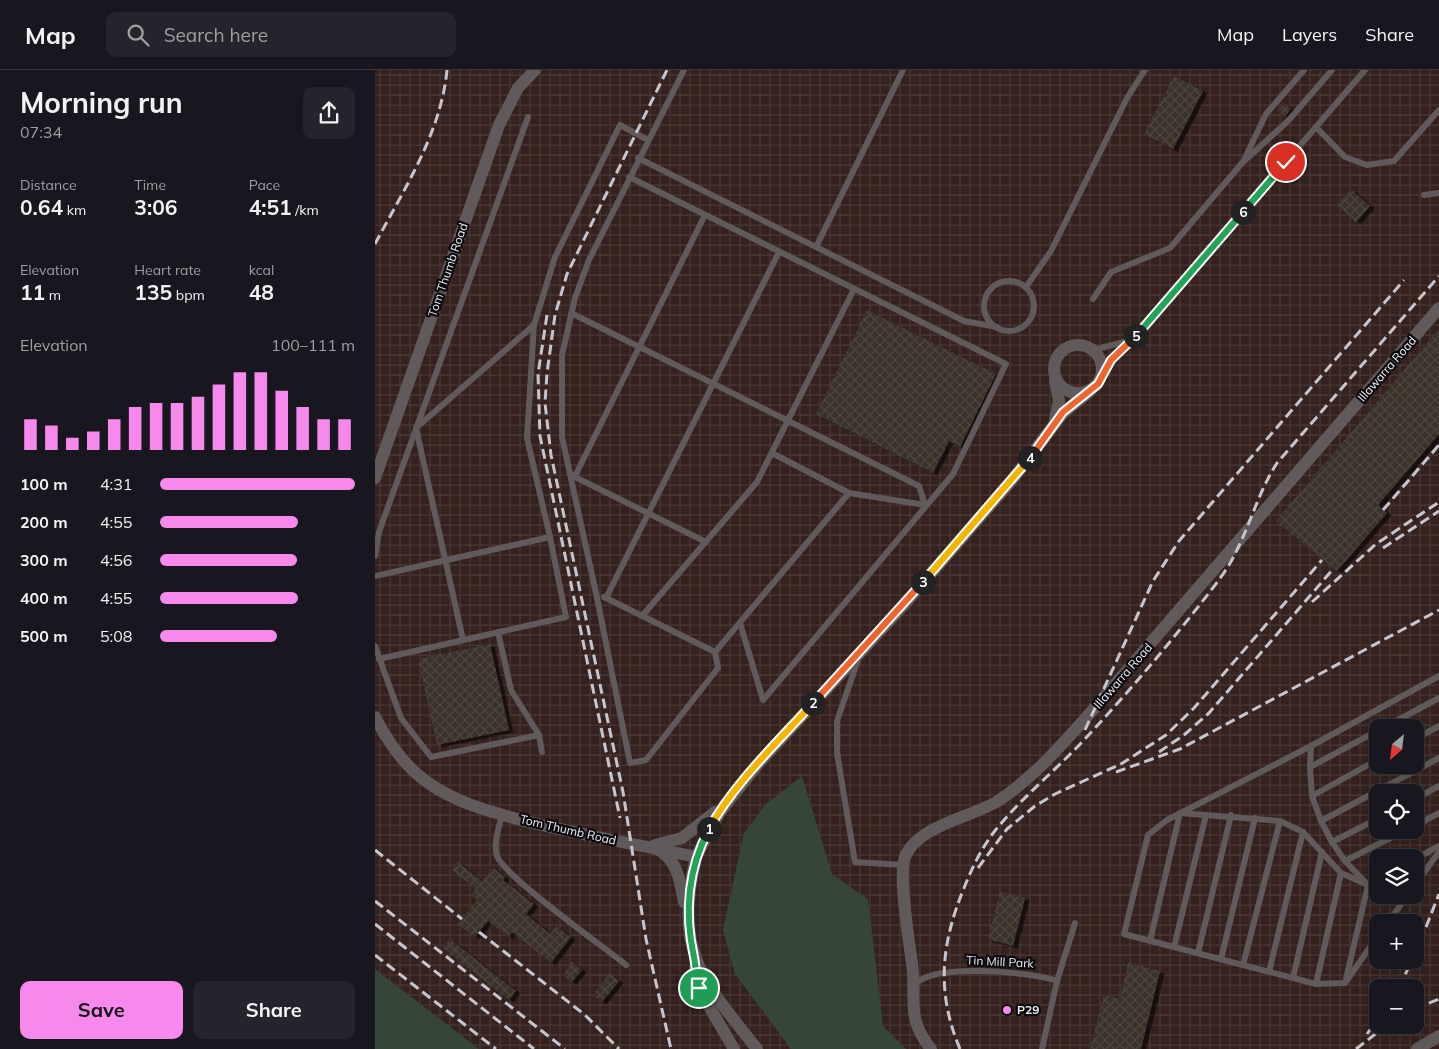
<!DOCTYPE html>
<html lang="en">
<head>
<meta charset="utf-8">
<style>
	body { margin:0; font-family:Mulish,sans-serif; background:#25242c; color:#f1f3f6; height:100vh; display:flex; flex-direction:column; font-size:19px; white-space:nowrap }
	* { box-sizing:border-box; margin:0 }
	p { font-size:16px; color:#9f9fa4 }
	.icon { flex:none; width:28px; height:28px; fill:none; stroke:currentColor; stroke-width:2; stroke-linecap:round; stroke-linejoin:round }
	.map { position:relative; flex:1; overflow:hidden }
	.panel { display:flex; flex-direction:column; background:#18171f; width:375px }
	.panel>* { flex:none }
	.needle { width:32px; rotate:208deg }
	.fabs { position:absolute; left:994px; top:649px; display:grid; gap:10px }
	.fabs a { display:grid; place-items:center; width:55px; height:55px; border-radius:10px; background:#18171f; box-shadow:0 5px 20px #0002,0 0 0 1px #36363d; font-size:25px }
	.pin { position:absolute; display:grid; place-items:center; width:42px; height:42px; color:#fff; margin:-21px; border:2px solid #fff; border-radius:50%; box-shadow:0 1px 5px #0007 }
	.km { position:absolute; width:25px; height:25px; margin:-12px; border-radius:50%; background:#222; color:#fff; font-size:14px; line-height:25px; text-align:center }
	.round { display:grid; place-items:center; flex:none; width:52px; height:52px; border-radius:10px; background:#25242c }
	.headline { display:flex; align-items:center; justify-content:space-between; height:85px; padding:0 20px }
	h1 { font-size:28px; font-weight:700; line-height:38px }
	.figures { display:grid; grid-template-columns:repeat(3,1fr); gap:8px; height:85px; padding:5px 20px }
	.figures div { display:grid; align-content:center }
	.figures b { font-size:21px; font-weight:700 }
	.figures small { font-size:14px; font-weight:400 }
	.figures p { font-size:14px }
	.chart { height:140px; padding:10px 20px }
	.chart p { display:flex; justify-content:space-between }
	.chart svg { width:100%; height:90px; margin-top:5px; stroke:#f788ec; stroke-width:6 }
	.primary-button { display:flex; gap:10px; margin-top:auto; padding:10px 20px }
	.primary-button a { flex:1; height:58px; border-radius:10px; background:#f788ec; color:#111; font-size:20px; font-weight:700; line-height:58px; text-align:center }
	.primary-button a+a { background:#25242c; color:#f1f3f6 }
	ul { padding:0 20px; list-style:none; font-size:16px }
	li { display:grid; grid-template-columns:80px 60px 1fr; align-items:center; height:38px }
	li i { height:12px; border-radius:6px; background:#f788ec }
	header { display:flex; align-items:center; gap:30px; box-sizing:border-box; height:70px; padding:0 25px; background:#18171f; border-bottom:1px solid #36363d }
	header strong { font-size:24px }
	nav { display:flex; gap:28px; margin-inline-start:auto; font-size:18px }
	.search { width:350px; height:45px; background:#25242c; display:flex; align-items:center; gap:12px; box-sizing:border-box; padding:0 18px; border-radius:10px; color:#9f9fa4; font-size:19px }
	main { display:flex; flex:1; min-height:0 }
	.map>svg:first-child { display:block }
	.industrial { fill:url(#industrial-grid); fill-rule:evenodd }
	.green { fill:#354638 }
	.building { fill:url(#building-cross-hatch); filter:url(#shadow) }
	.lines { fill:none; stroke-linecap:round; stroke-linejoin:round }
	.service { stroke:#615a5b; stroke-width:6 }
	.minor { stroke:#615a5b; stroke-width:12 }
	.rail { stroke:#c7c6ce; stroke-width:3; stroke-dasharray:10 5; stroke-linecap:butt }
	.split-1-casing { stroke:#fff; stroke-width:10 }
	.split-2-casing { stroke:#fff; stroke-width:10 }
	.split-3-casing { stroke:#fff; stroke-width:10 }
	.split-4-casing { stroke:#fff; stroke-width:10 }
	.split-5-casing { stroke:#fff; stroke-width:10 }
	.split-6-casing { stroke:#fff; stroke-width:10 }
	.split-7-casing { stroke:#fff; stroke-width:10 }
	.split-1 { stroke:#22a559; stroke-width:6 }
	.split-2 { stroke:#f5b400; stroke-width:6 }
	.split-3 { stroke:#f0652b; stroke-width:6 }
	.split-4 { stroke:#f5b400; stroke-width:6 }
	.split-5 { stroke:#f0652b; stroke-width:6 }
	.split-6 { stroke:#22a559; stroke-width:6 }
	.split-7 { stroke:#22a559; stroke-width:6 }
	.poi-dot { fill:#f788ec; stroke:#0a0a0e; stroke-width:2 }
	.labels { text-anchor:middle; stroke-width:4.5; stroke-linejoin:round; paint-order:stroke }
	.street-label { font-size:12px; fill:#ededf4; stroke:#0a0a0e }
	.poi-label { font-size:12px; font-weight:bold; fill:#ededf4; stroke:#0a0a0e; text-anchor:start }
</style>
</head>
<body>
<header>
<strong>Map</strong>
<div class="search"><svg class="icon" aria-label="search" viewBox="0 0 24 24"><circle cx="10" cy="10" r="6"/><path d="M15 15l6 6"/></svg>Search here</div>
<nav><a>Map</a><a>Layers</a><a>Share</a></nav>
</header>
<main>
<section class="panel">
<div class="headline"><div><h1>Morning run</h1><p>07:34</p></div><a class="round"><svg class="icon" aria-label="share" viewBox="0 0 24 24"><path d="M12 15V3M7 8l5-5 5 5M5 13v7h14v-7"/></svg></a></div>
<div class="figures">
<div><p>Distance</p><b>0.64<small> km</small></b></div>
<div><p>Time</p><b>3:06</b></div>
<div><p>Pace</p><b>4:51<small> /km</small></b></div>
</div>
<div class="figures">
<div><p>Elevation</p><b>11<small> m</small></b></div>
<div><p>Heart rate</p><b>135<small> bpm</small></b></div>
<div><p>kcal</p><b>48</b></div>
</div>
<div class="chart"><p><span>Elevation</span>100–111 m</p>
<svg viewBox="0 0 160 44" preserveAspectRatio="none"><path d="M5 44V29M15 44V32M25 44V38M35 44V35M45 44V29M55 44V23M65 44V21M75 44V21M85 44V18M95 44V12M105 44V6M115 44V6M125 44V15M135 44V23M145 44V29M155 44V29"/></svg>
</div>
<ul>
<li><b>100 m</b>4:31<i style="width:100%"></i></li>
<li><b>200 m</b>4:55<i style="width:71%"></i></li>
<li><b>300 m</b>4:56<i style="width:70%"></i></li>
<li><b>400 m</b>4:55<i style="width:71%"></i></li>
<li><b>500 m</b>5:08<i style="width:60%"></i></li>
</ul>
<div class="primary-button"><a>Save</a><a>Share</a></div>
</section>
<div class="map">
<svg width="1064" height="979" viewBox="0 0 1064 979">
	<defs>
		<pattern id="industrial-grid" width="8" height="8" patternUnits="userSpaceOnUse" patternTransform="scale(1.25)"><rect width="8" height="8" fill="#35221f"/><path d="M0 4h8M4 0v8" fill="none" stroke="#493835"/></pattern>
		<pattern id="building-cross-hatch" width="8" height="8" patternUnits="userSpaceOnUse" patternTransform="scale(1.25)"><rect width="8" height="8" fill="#3b312a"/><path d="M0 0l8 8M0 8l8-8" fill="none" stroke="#4e453f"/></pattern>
		<filter id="shadow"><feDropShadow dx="4.5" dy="2.5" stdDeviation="0" flood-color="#0009"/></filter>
	</defs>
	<rect width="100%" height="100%" fill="#201f29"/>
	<path class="industrial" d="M 0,0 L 1064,0 L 1064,979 L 104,979 L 0,899 ZM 1002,658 L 1040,658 L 1040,695 L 1002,695 ZM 1002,722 L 1040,722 L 1040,760 L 1002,760 ZM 1002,788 L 1040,788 L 1040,825 L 1002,825 ZM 1002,852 L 1040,852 L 1040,890 L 1002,890 ZM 1002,918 L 1040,918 L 1040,955 L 1002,955 Z"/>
	<g class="green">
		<polygon points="427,706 457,804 493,829 508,956 531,979 416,979 360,904 348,860 369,763 391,734"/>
		<polygon points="0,899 104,979 0,979"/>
	</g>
	<g class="building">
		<polygon points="799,6 828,21 798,79 769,64"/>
		<polygon points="909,33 916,39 910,47 902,40"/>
		<polygon points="976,119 995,136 981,152 962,135"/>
		<polygon points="492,240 621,304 585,377 574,371 558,403 441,344"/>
		<polygon points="1064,259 1064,364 1003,435 1012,443 962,501 901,451"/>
		<polygon points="115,574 134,660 62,675 43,589"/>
		<polygon points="83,792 107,811 118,798 130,807 128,810 159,834 151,844 175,864 181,856 196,867 176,893 137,862 134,867 113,851 100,867 83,854 102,830 96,825 101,819 77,800"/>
		<polygon points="625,822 650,828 638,876 613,869"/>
		<polygon points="75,869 141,921 134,930 68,878"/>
		<polygon points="197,892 207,900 197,912 188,905"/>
		<polygon points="753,893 785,901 766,979 715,979 729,925 745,929"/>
		<polygon points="235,903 244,911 227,932 218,925"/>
	</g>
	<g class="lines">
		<g class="service">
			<polyline points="309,0 214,190 200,228 187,285 187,367 221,523 255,693 271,690 343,598 340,582"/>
			<polyline points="941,57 970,87 992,95 1019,91 1064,40"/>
			<polyline points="263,88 589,251 622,257"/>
			<polyline points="869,90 891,44 929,0"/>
			<polyline points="254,107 631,294 578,404 388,630 365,553"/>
			<polyline points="1049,125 1064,123"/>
			<polyline points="441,177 528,0"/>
			<circle cx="634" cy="236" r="25"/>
			<polyline points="651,217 676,181 752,28 770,0"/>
			<polyline points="718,229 736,202 795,178 867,93 913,51 957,0"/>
			<polyline points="196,243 544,416 550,435"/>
			<polyline points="718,280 753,271"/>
			<polyline points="725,309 739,286 761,266 990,0"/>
			<polyline points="397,383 474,423 550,435"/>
			<polyline points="198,406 331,472"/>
			<polyline points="200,406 330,145"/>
			<polyline points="0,486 4,462 153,47"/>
			<polyline points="0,506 175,467"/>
			<polyline points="229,527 340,582"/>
			<polyline points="231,528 404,182"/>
			<polyline points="267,546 382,412 479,219"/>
			<polyline points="123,562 136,620 164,665 167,682"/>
			<polyline points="88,570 41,358 159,255"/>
			<polyline points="0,576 26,648 56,687 164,665"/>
			<polyline points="340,582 474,423"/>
			<polyline points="4,589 191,547 175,467 152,368 159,255 180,187 245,55 273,70"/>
			<polyline points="483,590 462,651 462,683 480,792 528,795"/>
			<polyline points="1008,658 1064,628"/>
			<polyline points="1040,669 1064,656"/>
			<polyline points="935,697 936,676"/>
			<polyline points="937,726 935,697 1002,661"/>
			<polyline points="1040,729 1064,716"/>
			<path d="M 127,745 C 124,757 118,774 122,786 C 130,807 229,877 251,895"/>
			<polyline points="946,751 937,726 1002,690"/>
			<polyline points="1040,756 1064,743"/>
			<polyline points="957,772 946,751 1064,688"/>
			<polyline points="1040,789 1064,776"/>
			<polyline points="970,791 957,772 1002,749"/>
			<polyline points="1002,810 993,815 970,791 1031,760"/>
			<polyline points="1040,815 1064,782"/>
			<polyline points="1013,852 1033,825"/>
			<polyline points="1002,867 970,913 941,914 749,864 773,765 792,750 936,676 1064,606"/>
			<polyline points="775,871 805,743 905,751 928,762 966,803 993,815 971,909"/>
			<polyline points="799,877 831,745"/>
			<polyline points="823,883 856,745"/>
			<polyline points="846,889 880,748"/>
			<polyline points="868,895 905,751"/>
			<polyline points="894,902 928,762"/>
			<polyline points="918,908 947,782"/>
			<polyline points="941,914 966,803"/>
			<path d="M 540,915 C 556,892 657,902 682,911 L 700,853"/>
			<polyline points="667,979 682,911"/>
		</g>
		<g class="minor">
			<circle cx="703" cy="299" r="24"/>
			<polyline points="680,350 684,331 680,310"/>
			<polyline points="0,408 124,55 143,18 160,0"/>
			<path d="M 0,647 C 13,672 29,696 52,712 C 81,733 116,742 150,751 C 207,765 264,775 321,787 C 299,882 326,908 382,979"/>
			<polyline points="280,775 307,768 340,742"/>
			<path d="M 284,780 C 303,791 305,812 309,832"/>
			<polyline points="321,787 345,742 383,694 526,538 637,410 688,343 715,321"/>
			<polyline points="320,898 328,926 359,979"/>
			<path d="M 556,979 C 530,947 542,929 537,893 C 534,870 523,806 530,787 C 542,756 597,747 623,731 C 662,705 693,668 724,633 L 1064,238"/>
			<polyline points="1042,979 1064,966"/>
		</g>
		<g class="rail">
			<polyline points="292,0 192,204 180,245 172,303 170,333 176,385 248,722 271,869 296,979"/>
			<path d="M 0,174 C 29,119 66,63 72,0"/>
			<polyline points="172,245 163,304 165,366 245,748"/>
			<polyline points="1008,440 1064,375"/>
			<polyline points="1008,478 1064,441"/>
			<polyline points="937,532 1001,474 1064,432"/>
			<polyline points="710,660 778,511 804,471 1029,210"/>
			<polyline points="784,682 809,665 834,643 959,498"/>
			<polyline points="741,702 805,679 1064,540"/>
			<polyline points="0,780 87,849"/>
			<polyline points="603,798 632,759 660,736 680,724 746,694 791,665 819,638 947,490"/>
			<polyline points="0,831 190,979"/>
			<polyline points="0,854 159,979"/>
			<polyline points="104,862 210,945 244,979"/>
			<polyline points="0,885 121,979"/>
			<polyline points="1040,885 1064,824"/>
			<polyline points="1024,918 1037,890"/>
			<polyline points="1040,939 1064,929"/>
			<polyline points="992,964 1002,950"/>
			<path d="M 585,979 C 561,922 566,874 589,818 C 597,798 606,779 619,762 C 646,728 680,701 709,670 C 753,623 795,573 834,523 C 844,510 854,497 861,482 C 876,452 884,421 902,393 L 1064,206"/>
			<polyline points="981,979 1012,955"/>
		</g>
	</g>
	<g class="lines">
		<g class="split-1-casing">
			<path id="split-1" d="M 324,918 C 321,907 321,897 319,887 C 309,842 313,799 334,759"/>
		</g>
		<g class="split-2-casing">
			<path id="split-2" d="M 334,759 C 359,713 404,671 438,633"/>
		</g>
		<g class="split-3-casing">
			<polyline id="split-3" points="438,633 548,512"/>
		</g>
		<g class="split-4-casing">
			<polyline id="split-4" points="548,512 655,388"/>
		</g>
		<g class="split-5-casing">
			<polyline id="split-5" points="655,388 688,342 723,314 736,290 761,266"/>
		</g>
		<g class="split-6-casing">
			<polyline id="split-6" points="761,266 868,142"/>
		</g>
		<g class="split-7-casing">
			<polyline id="split-7" points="868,142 911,92"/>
		</g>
		<use href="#split-1" class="split-1"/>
		<use href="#split-2" class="split-2"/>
		<use href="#split-3" class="split-3"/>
		<use href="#split-4" class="split-4"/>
		<use href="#split-5" class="split-5"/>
		<use href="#split-6" class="split-6"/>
		<use href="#split-7" class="split-7"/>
	</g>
	<circle class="poi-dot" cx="632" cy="940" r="5"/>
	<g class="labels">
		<g class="street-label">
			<text transform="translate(73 200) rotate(-71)" y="4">Tom Thumb Road</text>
			<text transform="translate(1012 299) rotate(-49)" y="4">Illawarra Road</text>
			<text transform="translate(748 606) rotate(-49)" y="4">Illawarra Road</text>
			<text transform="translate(193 760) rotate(13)" y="4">Tom Thumb Road</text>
			<text transform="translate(625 892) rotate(3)" y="4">Tin Mill Park</text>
		</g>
		<g class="poi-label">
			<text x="642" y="944">P29</text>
		</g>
	</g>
</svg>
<div class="fabs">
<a><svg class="needle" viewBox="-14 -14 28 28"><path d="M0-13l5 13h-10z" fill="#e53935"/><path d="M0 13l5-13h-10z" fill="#9f9fa4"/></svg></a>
<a><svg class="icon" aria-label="locate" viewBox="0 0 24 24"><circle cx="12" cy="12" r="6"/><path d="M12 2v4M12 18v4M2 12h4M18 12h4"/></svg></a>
<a><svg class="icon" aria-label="layers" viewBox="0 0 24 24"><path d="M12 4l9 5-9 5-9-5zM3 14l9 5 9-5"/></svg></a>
<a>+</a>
<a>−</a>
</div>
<div class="pin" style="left:324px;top:918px;background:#1e9e55"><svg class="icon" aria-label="arrive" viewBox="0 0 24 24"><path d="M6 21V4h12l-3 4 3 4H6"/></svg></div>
<div class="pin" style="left:911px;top:92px;background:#d93025"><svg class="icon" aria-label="check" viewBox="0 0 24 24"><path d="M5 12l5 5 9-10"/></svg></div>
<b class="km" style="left:334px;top:759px">1</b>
<b class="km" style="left:438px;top:633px">2</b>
<b class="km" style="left:548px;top:512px">3</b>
<b class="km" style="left:655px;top:388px">4</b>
<b class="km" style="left:761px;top:266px">5</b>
<b class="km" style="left:868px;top:142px">6</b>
</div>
</main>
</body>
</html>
